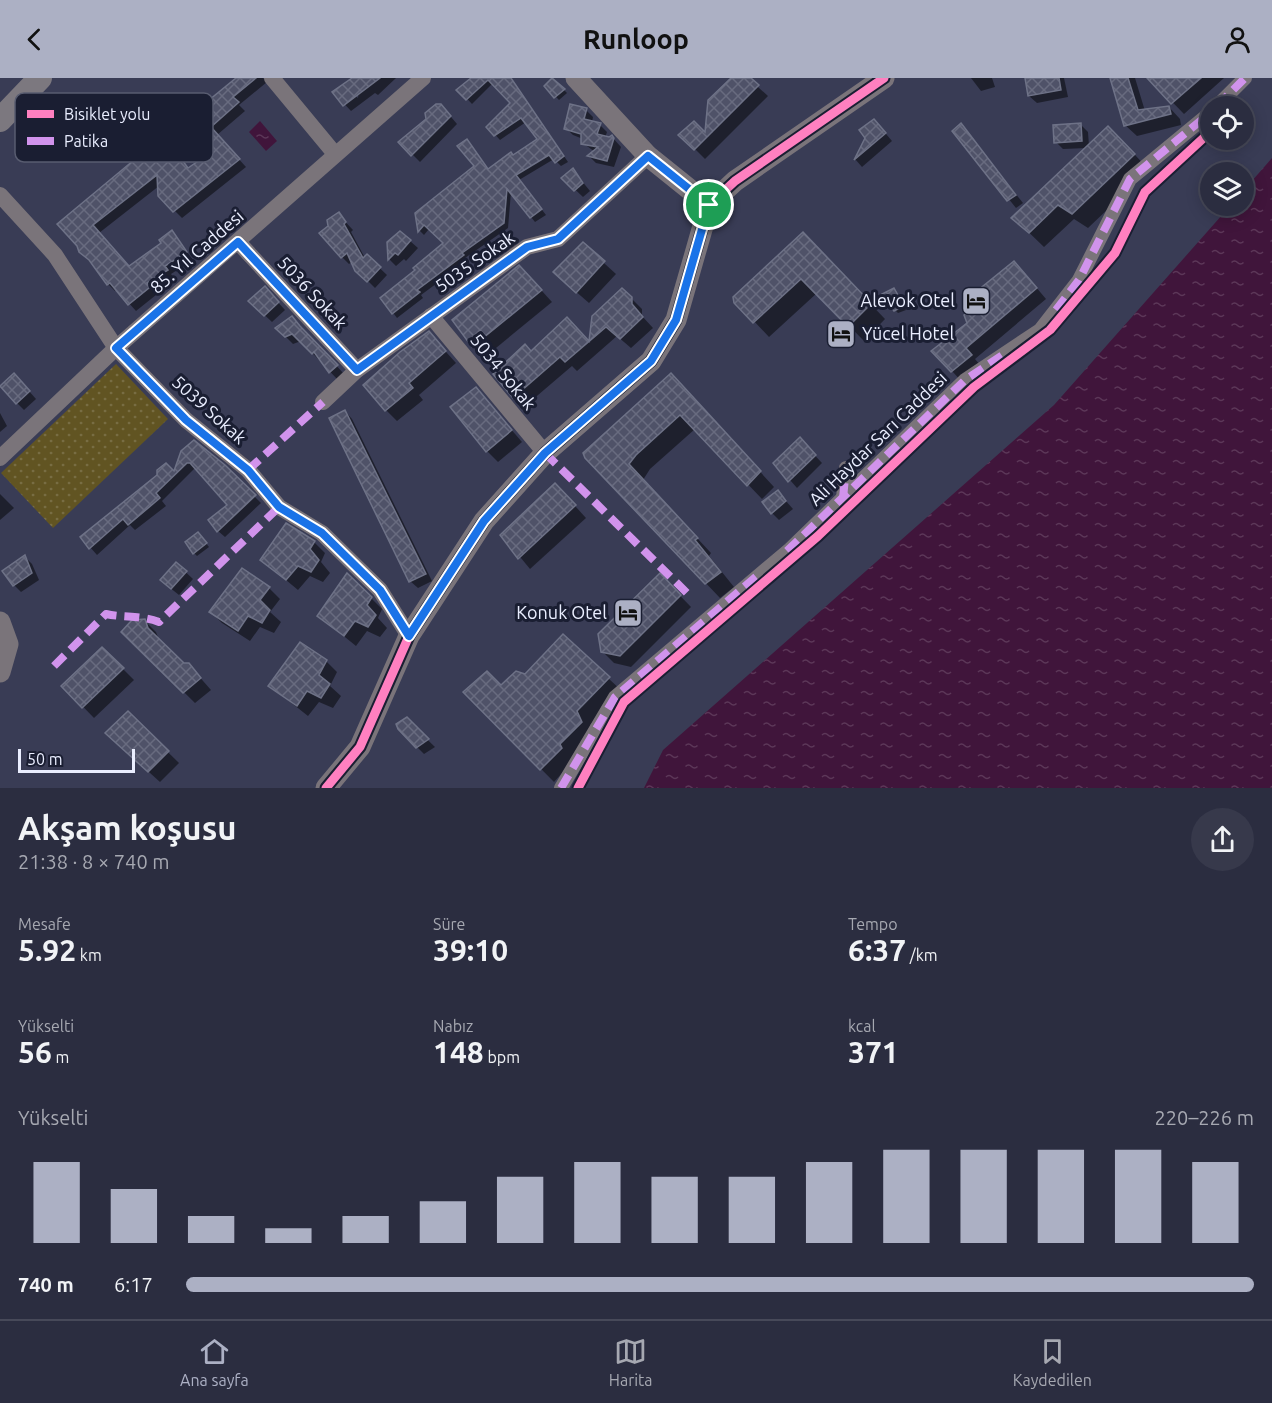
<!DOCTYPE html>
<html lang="tr">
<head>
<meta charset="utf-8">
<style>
	body { margin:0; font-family:Ubuntu,sans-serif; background:#37394b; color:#f1f3f6; height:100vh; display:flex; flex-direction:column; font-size:22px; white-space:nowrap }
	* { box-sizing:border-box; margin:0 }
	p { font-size:20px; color:#a6a8b1 }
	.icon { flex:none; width:33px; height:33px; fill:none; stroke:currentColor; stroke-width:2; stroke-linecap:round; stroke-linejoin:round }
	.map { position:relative; height:710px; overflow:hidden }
	.panel { display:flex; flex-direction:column; background:#2b2d40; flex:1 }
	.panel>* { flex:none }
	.fabs { position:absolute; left:1200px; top:18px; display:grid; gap:12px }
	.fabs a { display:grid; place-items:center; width:54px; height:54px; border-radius:50%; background:#2b2d40; box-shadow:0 3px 15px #0003,0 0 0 2px #474959; font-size:30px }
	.scale { position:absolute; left:18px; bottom:15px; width:117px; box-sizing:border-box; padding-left:6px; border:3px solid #eaeeff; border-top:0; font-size:16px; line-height:21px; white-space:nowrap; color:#eaeeff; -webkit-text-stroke:4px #1a1e32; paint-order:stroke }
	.pin { position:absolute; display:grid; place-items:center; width:51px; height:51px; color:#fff; margin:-26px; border:3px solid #fff; border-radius:50%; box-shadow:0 2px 6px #0007 }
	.round { display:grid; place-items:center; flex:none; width:63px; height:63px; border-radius:32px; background:#37394b }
	.summary { display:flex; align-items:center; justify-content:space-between; height:102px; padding:0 18px }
	h1 { font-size:33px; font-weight:600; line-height:45px }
	.figures { display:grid; grid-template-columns:repeat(3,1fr); gap:9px; height:102px; padding:6px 18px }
	.figures div { display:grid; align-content:center }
	.figures b { font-size:30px; font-weight:600 }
	.figures small { font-size:16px; font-weight:400 }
	.figures p { font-size:16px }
	.chart { height:168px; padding:12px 18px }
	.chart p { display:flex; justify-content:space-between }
	.chart svg { width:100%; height:108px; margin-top:6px; stroke:#acb0c4; stroke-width:6 }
	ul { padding:0 18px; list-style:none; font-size:20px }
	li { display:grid; grid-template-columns:96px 72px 1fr; align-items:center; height:45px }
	li i { height:15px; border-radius:8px; background:#acb0c4 }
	header { display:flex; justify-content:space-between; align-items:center; height:78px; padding:0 18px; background:#acb0c4; color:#111; font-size:27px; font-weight:600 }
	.tab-bar { display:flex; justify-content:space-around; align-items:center; height:84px; border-top:2px solid #474959; background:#2b2d40; font-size:16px; color:#a6a8b1 }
	.tab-bar a { display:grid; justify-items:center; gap:3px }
	.tab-bar .on { color:#acb0c4 }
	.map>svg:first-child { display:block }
	.green { fill:url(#green-dots) }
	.water { fill:url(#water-ripples) }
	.shadow { fill:#0007 }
	.building { fill:url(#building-cross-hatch); stroke:#6e7287; stroke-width:1.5 }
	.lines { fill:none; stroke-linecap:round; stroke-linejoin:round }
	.pedestrian { stroke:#7a747a; stroke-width:14 }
	.minor { stroke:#7a747a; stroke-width:16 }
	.tertiary { stroke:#7a747a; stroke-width:21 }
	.secondary { stroke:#7c787f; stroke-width:24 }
	.quiet { stroke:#d193ec; stroke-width:8; stroke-dasharray:15 8; stroke-linecap:butt }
	.cycleway-casing { stroke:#1a1e32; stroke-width:13 }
	.cycleway { stroke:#ff80c0; stroke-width:9 }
	.route-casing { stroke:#fff; stroke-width:12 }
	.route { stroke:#1a73e8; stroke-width:8 }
	.labels { text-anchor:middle; stroke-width:6; stroke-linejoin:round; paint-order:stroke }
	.street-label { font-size:18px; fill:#eaeeff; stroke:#1a1e32 }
	.poi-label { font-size:18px; fill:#eaeeff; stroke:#1a1e32; text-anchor:end }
	.key { fill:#1a1e32; stroke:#585c70; stroke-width:1.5 }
	.key-label { font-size:16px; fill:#eaeeff }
</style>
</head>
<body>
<header><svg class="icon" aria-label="back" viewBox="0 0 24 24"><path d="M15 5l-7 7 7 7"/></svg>Runloop<svg class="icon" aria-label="person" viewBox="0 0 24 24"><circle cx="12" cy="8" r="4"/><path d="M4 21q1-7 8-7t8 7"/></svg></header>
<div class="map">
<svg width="1272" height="710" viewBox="0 0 1272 710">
	<defs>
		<pattern id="green-dots" width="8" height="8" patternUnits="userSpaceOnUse" patternTransform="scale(1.5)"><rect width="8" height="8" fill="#615422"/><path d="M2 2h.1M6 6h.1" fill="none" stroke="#786d43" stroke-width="1.8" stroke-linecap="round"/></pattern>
		<pattern id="water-ripples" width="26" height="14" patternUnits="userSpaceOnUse" patternTransform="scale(1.5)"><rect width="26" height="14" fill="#40153b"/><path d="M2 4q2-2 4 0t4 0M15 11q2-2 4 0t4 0" fill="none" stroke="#5c3758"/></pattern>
		<pattern id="building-cross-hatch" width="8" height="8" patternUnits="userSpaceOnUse" patternTransform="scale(1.5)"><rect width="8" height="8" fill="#4f5268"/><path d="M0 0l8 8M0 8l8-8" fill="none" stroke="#686b7f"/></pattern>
	</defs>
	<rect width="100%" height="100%" fill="#393c55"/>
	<polygon class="green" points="116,286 168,341 53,450 1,395"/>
	<g class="water">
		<polygon points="260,43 277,63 266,73 249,54"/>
		<polygon points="1272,80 1272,710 644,710 663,672 1054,327 1230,128 1244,128 1244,112"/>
	</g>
	<g class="shadow">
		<polygon points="239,0 263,0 267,4 239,27 245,33 217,57 246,89 182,140 159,117 159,108 99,155 129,190 163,165 172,154 193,182 171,196 174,200 153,213 156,217 136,233 117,212 115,213 108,206 59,146 164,59 189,91 202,82 207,65 200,72 194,65 205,41"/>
		<polygon points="360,0 396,0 378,17 375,15 351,33 334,15 351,13 358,20"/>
		<polygon points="472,0 506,0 524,19 568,84 561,88 554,81 519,102 546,137 535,144 511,114 508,150 465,180 467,183 421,217 423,220 397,240 382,220 417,193 445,165 429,151 424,157 420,153 416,135 476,89 467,63 489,92 539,61 526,44 500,62 488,49 512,25 493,5 472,26 459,12"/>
		<polygon points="733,0 748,0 768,18 705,81 681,57 706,57"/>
		<polygon points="971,0 992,0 995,9 981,13"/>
		<polygon points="1027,0 1064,0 1068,19 1037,25 1029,18"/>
		<polygon points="1111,0 1135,0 1145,33 1169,29 1180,41 1181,47 1137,58 1125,47"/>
		<polygon points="1149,0 1224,0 1184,36"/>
		<polygon points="553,1 567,15 559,22 546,8"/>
		<polygon points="586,32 593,39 592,45 600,47 607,54 605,60 612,59 621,69 614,89 596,85 589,78 595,74 583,65 583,61 573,57 566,50"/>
		<polygon points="446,33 457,46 420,84 400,64"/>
		<polygon points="1080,46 1088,54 1089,68 1123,64 1149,92 1088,150 1074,141 1044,169 1014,140 1087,70 1063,71 1056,64"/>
		<polygon points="961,47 1023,125 1016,130 954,53"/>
		<polygon points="881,50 892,63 862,89 855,81 867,59"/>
		<polygon points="573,92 590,113 583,119 563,100"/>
		<polygon points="338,136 353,152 351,154 365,180 367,178 387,197 375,210 357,192 353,183 349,186 342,179 330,148"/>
		<polygon points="410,163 418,170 406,183 404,181 396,188 390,182 388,165"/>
		<polygon points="583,166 616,196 589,225 566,205"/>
		<polygon points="818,171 885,241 864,263 817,215 769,259 736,224"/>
		<polygon points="1025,196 1046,221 975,281 981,288 962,304 952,293 968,245"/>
		<polygon points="531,201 552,224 485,279 454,242"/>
		<polygon points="265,210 285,232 272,244 257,230"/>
		<polygon points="894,212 906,232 898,235 895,232"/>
		<polygon points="631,220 642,231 642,238 653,250 631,270 617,258 577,293 572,288 524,329 494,294 525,268 532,275 577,251 590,265 593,238"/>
		<polygon points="292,240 299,247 344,296 337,301 301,263 293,266 277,250"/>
		<polygon points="429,255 456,285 419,317 423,322 397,343 386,332"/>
		<polygon points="21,304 36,321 24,332 17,325"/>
		<polygon points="476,311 522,364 498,384 487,373"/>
		<polygon points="685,312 774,409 762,421 695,351 650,391 643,402 711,475 709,478 734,509 720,520 586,379"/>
		<polygon points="345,333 352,341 432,503 418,510 410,503"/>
		<polygon points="0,335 7,348 0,354"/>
		<polygon points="807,369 822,385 797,410 775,385"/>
		<polygon points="182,374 224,388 261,425 225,459 218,453 229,427 198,391 194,391 162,423 166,428 135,452 130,447 97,477 82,460 175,396"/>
		<polygon points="778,414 793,431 779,442 772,435"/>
		<polygon points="0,416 14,430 0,442"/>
		<polygon points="566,418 586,440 530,491 502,457"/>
		<polygon points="201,459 209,469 197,478 194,475"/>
		<polygon points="314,464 325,475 321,484 330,495 323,504 310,498 298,512 262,482"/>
		<polygon points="25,479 32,486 39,502 21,514 14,507"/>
		<polygon points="177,486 193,501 179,517 169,509"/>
		<polygon points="348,497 382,531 378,540 387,550 380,559 367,553 356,568 319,538"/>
		<polygon points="660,497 691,529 631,589 614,585 603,574"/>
		<polygon points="269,510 280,521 270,534 281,544 274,555 260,549 250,563 222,545 211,534"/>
		<polygon points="145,543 156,554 159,562 184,587 189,587 211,612 195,625 123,554"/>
		<polygon points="326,583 337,594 330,608 341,618 333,630 319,624 308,638 270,608"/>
		<polygon points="123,591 134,602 94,640 63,608"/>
		<polygon points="526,598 608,600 622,613 590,647 595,658 554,704 465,614 501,609"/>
		<polygon points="128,635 179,685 160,704 118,666"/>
		<polygon points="406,641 435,669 424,676 399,651"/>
	</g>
	<g class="building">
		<polygon points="236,0 256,0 233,19 239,24 211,49 240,81 173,134 158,118 157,97 93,147 129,188 161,165 159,162 172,152 187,174 165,188 168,192 147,205 150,209 128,227 110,205 107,207 89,182 79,174 77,168 57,146 164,57 188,90 201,81 211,49 192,66 204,41 199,34 203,27"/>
		<polygon points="352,0 380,0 343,28 332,14"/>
		<polygon points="471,0 511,0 564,78 555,85 549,77 516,97 542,131 530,140 507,111 504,145 462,175 464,177 417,212 420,214 392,236 380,220 415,192 413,190 443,165 424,147 418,154 415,135 474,88 457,68 467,61 488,91 511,74 513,77 537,61 521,40 494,58 486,49 510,25 488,2 466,22 456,12"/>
		<polygon points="552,0 565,11 554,20 544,8"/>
		<polygon points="731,0 751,0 759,7 694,72 678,57 694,43 705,54 708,22"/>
		<polygon points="1025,0 1059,0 1061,12 1028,18"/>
		<polygon points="1110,0 1128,0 1138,32 1169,28 1171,36 1124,48"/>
		<polygon points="1147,0 1201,0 1171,26"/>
		<polygon points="436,26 441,26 451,38 411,78 398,64 426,41 425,35"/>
		<polygon points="570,26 587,30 584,41 601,45 597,56 609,59 612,57 614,60 607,83 587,78 598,69 581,66 581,56 564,51"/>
		<polygon points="874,41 886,55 854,82 865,60 859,52"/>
		<polygon points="961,45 1016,117 1007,123 952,53"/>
		<polygon points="1081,45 1082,63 1054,65 1053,47"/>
		<polygon points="1108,48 1135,76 1072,136 1058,127 1029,155 1011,140"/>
		<polygon points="573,90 583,105 574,113 561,100"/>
		<polygon points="339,134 346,144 344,146 363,180 367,176 381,189 367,204 355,193 347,175 341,180 319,155 328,148 327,142"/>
		<polygon points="400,153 411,162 398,177 395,175 388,182 387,164"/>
		<polygon points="803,154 869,223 869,228 848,249 801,201 753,245 734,225 733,219"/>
		<polygon points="583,164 605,183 576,215 553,194"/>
		<polygon points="1014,183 1037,210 966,270 972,277 951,294 931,273 967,245 964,237 983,223 977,213"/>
		<polygon points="519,187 542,212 472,269 452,242"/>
		<polygon points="265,208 279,224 264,238 248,223"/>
		<polygon points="622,210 632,219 632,226 643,239 620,261 606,249 565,284 560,279 513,320 493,296 525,266 531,273 567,239 589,263 592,238"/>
		<polygon points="894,210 904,228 894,233 882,216"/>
		<polygon points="292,238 300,248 338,287 329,295 314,274 312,276 292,256 285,259 275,250"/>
		<polygon points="429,253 446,273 409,305 413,310 385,333 363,307 400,274"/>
		<polygon points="14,295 30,313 16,326 0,308"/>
		<polygon points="671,295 761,393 747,408 680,337 636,377 629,386 698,460 695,462 721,494 705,506 585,380 583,375"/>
		<polygon points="476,309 512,352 486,374 450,329"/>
		<polygon points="345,332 426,496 409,504 329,340"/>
		<polygon points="800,359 816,377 788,404 773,385"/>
		<polygon points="194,362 225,387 256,417 217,454 208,442 227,427 190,385 187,385 156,415 160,420 128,447 123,441 89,471 80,459 157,397 157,392 166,385 174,393 181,373"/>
		<polygon points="555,405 576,427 518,481 500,457"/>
		<polygon points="778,412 786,423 771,436 762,424"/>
		<polygon points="286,445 315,463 310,471 319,482 311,494 298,488 286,502 260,482"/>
		<polygon points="198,454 207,465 193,476 185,464"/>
		<polygon points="25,477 32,495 13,508 2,493"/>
		<polygon points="176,484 187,493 171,511 160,502"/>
		<polygon points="242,490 270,509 260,522 270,532 262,545 248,538 238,553 209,534"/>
		<polygon points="347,495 372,519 367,527 376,537 368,549 355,543 344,558 317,538"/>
		<polygon points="660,495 681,517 620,578 601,574 598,556"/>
		<polygon points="145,541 148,550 184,585 189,585 201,600 183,615 121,554 132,542"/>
		<polygon points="563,556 610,599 577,633 582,644 560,666 562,670 540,692 463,614 487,593 501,607 516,593 525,596"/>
		<polygon points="300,564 327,582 319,597 330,606 321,620 307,613 297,628 268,608"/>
		<polygon points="102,569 124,590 82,630 61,608"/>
		<polygon points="128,633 169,673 148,694 105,655"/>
		<polygon points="407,639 429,661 416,670 398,651 396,646"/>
	</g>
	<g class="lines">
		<g class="pedestrian">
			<polyline points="1217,28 1245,0"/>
			<polyline points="843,420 846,390"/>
			<polyline points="561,710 615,619 790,471 965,302 1040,252 1079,202 1130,101 1210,35"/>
		</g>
		<g class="minor">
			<polyline points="272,0 335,76"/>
			<polyline points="0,117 55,177 116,270 186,342 248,392 279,429 322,455 380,512 409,558"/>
			<polyline points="238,164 357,292"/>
			<polyline points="431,238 545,375"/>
			<polyline points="323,324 357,292 527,169 558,161 648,78"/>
			<polyline points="0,380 116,270 423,0"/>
		</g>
		<g class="tertiary">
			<polyline points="576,0 648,78 709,127"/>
			<polyline points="0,544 8,566 0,594"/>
			<polyline points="326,710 360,669 409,558 484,443 545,375 651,283 676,242 709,127 735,103 884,0"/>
		</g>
		<polyline class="secondary" points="0,42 40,0"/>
		<g class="quiet">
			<polyline points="1217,28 1245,0"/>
			<polyline points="1056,232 1079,202 1130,101 1210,35"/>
			<polyline points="545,375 691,519"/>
			<polyline points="248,392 323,324"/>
			<polyline points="843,420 846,390"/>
			<polyline points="787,473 965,302 1007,274"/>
			<path d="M 54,588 L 106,536 C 125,540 141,537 159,544 L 279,429"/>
			<polyline points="561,710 615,619 757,498"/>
		</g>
		<g class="cycleway-casing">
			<g id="cycleway">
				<polyline points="326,710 360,669 409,558 484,443 545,375 651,283 676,242 709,127 735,103 884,0"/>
				<polyline points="578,710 624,624 818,458 974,309 1050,252 1115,175 1145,114 1210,54"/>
			</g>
		</g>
		<use href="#cycleway" class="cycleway"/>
	</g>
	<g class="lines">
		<g class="route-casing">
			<polygon id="route" points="648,78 709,127 676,242 651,283 545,375 484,443 409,558 380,512 322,455 279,429 248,392 186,342 116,270 238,164 357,292 527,169 558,161"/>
		</g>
		<use href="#route" class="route"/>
	</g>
	<defs>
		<g id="hotel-square" transform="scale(1.5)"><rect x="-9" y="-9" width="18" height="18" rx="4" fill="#acb0c4" stroke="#1a1e32"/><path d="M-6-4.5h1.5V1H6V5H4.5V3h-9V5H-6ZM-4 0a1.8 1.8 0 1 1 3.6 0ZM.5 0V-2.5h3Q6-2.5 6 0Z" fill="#111"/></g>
	</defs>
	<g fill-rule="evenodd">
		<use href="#hotel-square" x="976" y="223"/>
		<use href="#hotel-square" x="841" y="256"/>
		<use href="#hotel-square" x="628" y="535"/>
	</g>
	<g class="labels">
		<g class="street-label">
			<text transform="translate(197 174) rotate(-41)" y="6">85. Yıl Caddesi</text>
			<text transform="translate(475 184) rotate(-35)" y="6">5035 Sokak</text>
			<text transform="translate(312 215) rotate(47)" y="6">5036 Sokak</text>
			<text transform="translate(503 294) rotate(51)" y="6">5034 Sokak</text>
			<text transform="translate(209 332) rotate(42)" y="6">5039 Sokak</text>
			<text transform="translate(878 361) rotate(-44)" y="6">Ali Haydar Sarı Caddesi</text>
		</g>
		<g class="poi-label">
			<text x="955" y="229">Alevok Otel</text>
			<text x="862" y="262" text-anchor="start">Yücel Hotel</text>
			<text x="607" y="541">Konuk Otel</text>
		</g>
	</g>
	<rect x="15" y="15" width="198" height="69" rx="9" class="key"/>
	<rect x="27" y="32" width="27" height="8" fill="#ff80c0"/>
	<rect x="27" y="59" width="27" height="8" fill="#d193ec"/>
	<g class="key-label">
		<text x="64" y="42">Bisiklet yolu</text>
		<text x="64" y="69">Patika</text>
	</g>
</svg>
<div class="fabs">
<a><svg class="icon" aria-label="locate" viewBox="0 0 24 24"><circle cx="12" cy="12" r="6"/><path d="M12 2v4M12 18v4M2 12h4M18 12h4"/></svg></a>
<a><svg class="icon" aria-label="layers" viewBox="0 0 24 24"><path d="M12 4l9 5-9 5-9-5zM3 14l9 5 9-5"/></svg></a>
</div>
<div class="scale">50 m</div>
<div class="pin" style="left:709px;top:127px;background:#1e9e55"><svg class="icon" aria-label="arrive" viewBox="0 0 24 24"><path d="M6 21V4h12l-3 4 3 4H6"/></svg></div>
</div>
<section class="panel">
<div class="summary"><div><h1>Akşam koşusu</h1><p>21:38 · 8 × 740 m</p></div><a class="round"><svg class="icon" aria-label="share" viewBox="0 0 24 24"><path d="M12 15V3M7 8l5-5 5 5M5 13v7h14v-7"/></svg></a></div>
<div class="figures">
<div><p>Mesafe</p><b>5.92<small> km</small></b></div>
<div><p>Süre</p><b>39:10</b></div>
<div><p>Tempo</p><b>6:37<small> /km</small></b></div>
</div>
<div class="figures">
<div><p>Yükselti</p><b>56<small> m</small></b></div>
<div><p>Nabız</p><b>148<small> bpm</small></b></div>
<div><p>kcal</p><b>371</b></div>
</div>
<div class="chart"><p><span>Yükselti</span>220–226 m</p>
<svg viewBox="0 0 160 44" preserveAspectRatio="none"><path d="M5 44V11M15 44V22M25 44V33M35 44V38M45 44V33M55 44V27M65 44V17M75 44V11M85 44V17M95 44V17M105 44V11M115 44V6M125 44V6M135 44V6M145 44V6M155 44V11"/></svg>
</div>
<ul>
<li><b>740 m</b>6:17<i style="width:100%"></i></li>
</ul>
</section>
<nav class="tab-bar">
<a class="on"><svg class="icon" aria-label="home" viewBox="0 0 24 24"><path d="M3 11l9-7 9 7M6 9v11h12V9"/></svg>Ana sayfa</a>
<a><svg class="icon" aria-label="map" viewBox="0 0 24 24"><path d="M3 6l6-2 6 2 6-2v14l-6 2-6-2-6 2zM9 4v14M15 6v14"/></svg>Harita</a>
<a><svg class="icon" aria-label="saved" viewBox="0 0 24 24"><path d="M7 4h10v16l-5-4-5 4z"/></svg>Kaydedilen</a>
</nav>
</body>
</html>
